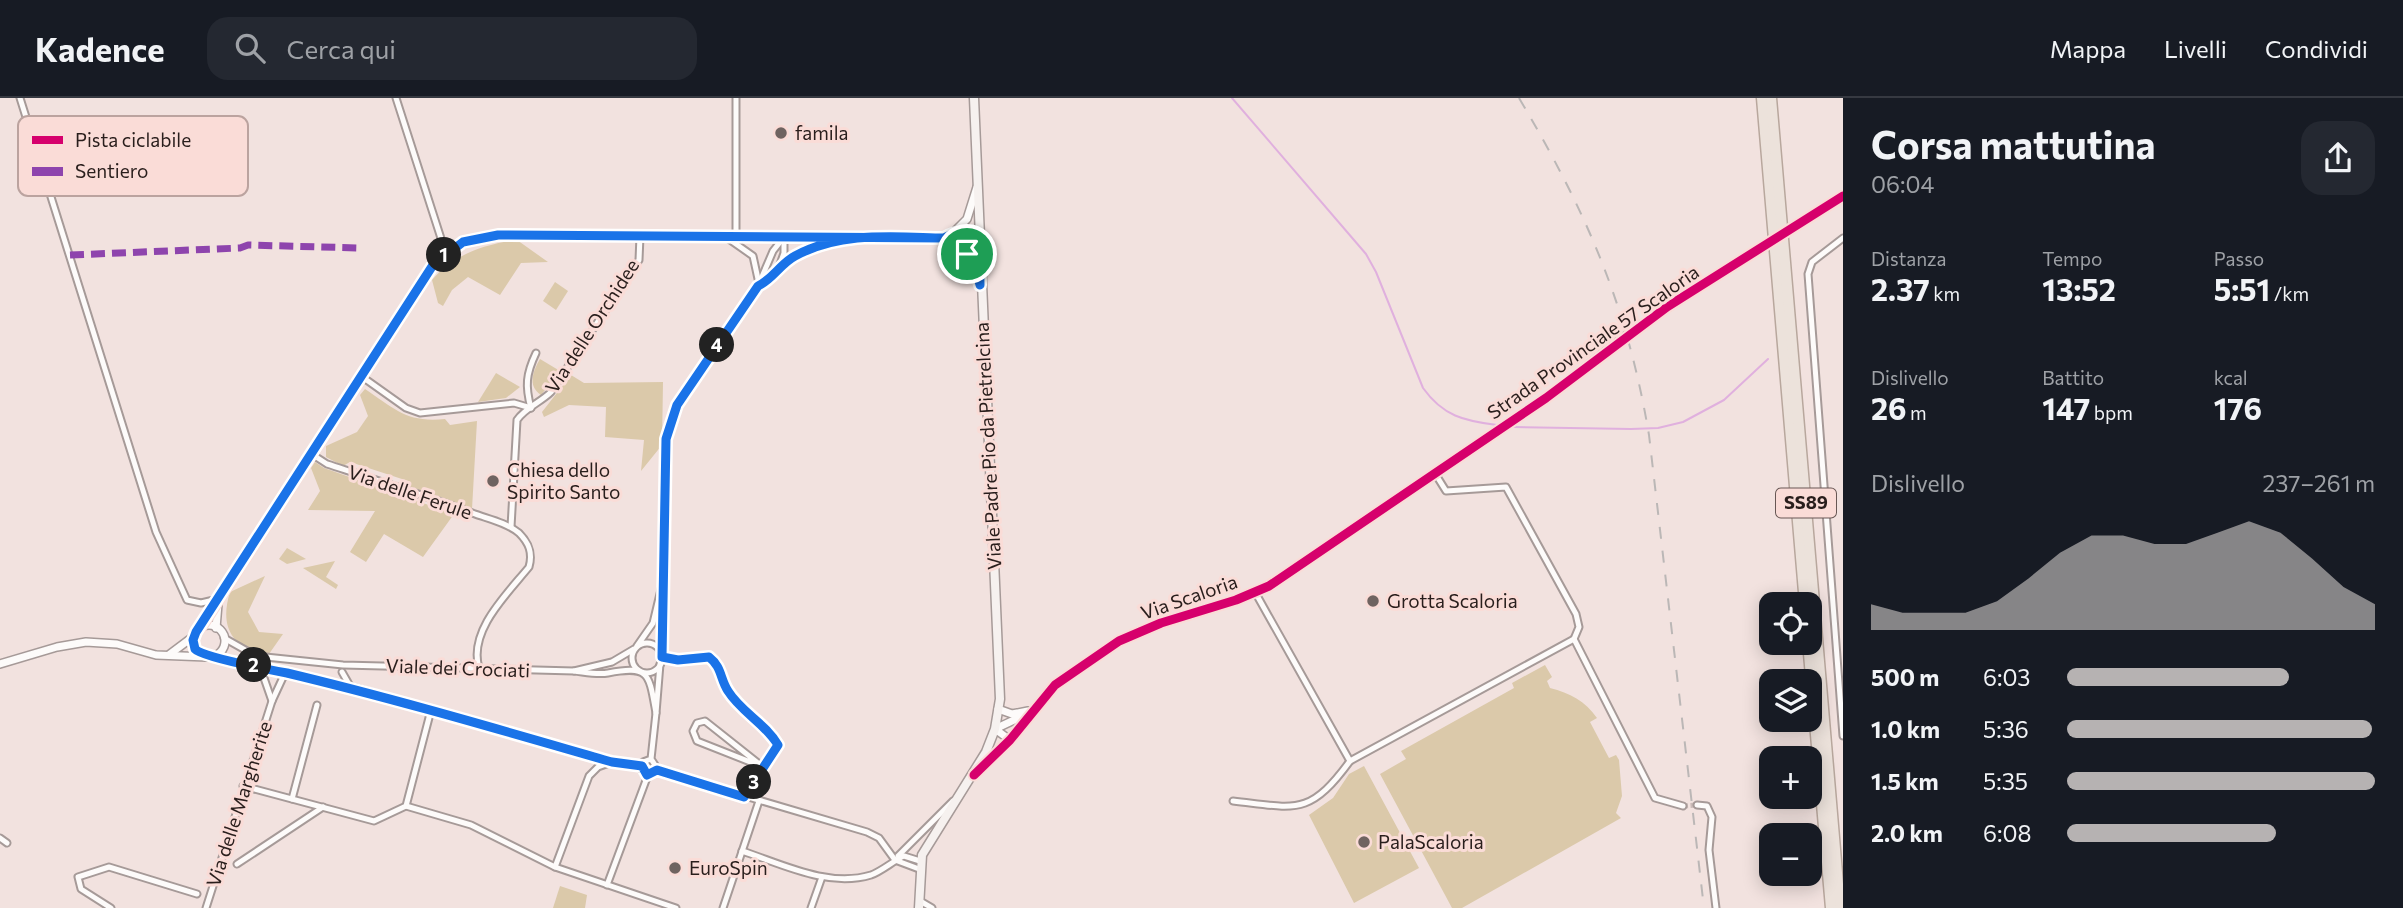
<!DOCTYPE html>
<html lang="it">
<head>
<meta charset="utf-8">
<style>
	body { margin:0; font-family:Commissioner,sans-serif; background:#242831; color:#f1f3f6; height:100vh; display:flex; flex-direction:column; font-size:26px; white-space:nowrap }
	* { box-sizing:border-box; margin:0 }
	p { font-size:23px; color:#9ea1a6 }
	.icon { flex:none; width:38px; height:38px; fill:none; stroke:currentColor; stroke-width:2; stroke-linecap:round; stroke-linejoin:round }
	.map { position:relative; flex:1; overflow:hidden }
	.panel { display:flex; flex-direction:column; background:#171b24; width:560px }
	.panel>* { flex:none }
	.tools { position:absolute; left:1759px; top:494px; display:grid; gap:14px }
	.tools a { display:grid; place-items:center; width:63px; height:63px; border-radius:14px; background:#171b24; box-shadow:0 4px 18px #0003; font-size:35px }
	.pin { position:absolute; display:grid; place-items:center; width:60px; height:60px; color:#fff; margin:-30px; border:4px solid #fff; border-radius:50%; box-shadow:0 2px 7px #0007 }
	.km { position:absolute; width:35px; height:35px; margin:-18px; border-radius:50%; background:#222; color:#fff; font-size:19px; line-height:35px; text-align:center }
	.round { display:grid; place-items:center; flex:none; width:74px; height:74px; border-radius:21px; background:#242831 }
	.summary { display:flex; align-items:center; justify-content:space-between; height:119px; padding:0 28px }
	h1 { font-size:38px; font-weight:700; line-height:52px }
	.figures { display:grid; grid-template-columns:repeat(3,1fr); gap:10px; height:119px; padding:7px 28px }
	.figures div { display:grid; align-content:center }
	.figures b { font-size:30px; font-weight:700 }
	.figures small { font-size:19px; font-weight:400 }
	.figures p { font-size:19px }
	.chart { height:196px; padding:14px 28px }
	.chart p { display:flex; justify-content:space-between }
	.chart svg { width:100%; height:126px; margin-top:7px; fill:#b6b2b2; opacity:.7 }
	ul { padding:0 28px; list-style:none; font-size:23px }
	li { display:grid; grid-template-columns:112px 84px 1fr; align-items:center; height:52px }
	li i { height:18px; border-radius:9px; background:#b6b2b2 }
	header { display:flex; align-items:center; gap:42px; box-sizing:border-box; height:98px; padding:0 35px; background:#171b24; border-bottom:2px solid #363941 }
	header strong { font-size:33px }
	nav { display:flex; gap:38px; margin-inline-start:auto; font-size:24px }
	.search { width:490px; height:63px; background:#242831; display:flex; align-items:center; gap:18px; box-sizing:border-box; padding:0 24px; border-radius:21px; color:#9ea1a6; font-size:26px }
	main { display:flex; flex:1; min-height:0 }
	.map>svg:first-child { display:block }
	.green { fill:#dbc9aa }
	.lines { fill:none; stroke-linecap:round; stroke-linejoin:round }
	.stream { stroke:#e0b0de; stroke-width:2 }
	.minor-tunnel { stroke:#cabbb8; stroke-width:5; stroke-dasharray:5 2.5; stroke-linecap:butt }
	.minor-casing { stroke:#a69a98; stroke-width:9 }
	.tertiary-casing { stroke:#a69a98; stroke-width:10 }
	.secondary-casing { stroke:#a69a98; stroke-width:11 }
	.trunk-casing { stroke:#b8a79d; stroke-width:13 }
	.minor { stroke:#fdfbfa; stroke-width:5 }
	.tertiary { stroke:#fdfbfa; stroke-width:7 }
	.secondary { stroke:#f6f1ef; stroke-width:8 }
	.trunk { stroke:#ece2db; stroke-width:10 }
	.rail { stroke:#bbb7b6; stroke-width:2; stroke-dasharray:12 12; stroke-linecap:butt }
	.tertiary-bridge-casing { stroke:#a69a98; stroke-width:10; stroke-linecap:butt }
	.tertiary-bridge { stroke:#fdfbfa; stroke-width:7 }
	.quiet { stroke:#8e44ad; stroke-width:7; stroke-dasharray:14 7; stroke-linecap:butt }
	.cycleway-casing { stroke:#fadcd7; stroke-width:13 }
	.cycleway { stroke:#d6006c; stroke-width:9 }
	.route-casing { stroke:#fff; stroke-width:14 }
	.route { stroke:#1a73e8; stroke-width:9 }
	.poi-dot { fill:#6f6360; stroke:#fadcd7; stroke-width:2.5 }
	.labels { text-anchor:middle; stroke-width:6; stroke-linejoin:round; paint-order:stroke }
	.shield { fill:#fadcd7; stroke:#685754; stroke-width:2 }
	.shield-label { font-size:18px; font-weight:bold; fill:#291e1c }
	.poi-label { font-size:19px; fill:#291e1c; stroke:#fadcd7; text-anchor:start }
	.street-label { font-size:19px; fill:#291e1c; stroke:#fadcd7 }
	.key { fill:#fadcd7; stroke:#bba39f; stroke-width:2 }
	.key-label { font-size:19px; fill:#291e1c }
</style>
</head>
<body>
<header>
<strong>Kadence</strong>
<div class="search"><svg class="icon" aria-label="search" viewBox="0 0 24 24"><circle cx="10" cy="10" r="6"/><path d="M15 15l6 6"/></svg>Cerca qui</div>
<nav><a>Mappa</a><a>Livelli</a><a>Condividi</a></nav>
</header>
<main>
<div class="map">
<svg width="1843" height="810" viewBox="0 0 1843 810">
	<rect width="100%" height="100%" fill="#f2e2df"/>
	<g class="green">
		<path d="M 517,142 L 548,164 L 521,165 L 500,197 L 468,179 L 452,192 L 443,208 L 438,205 L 432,182 C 453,157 484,146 517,142 Z"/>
		<polygon points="555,184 568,193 556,212 543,203"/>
		<path d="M 540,261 L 560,273 L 541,297 C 527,288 533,273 540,261 Z"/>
		<polygon points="496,275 520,289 506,300 478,304"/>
		<polygon points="571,277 584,285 663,284 662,347 641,373 644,342 605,339 606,309 569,307 544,319 542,314"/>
		<path d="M 365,291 C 395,311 407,325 445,321 L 450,327 L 477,323 L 472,411 L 409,389 L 408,383 L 350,364 L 343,368 L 326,359 L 326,348 L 357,334 L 368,318 L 360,297 Z"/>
		<polygon points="315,364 324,370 454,416 423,459 384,436 366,464 350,454 375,413 308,412 320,393 311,370"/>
		<polygon points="287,450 306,461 287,466 279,461"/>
		<polygon points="335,463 326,479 338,487 336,491 303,470"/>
		<path d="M 265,478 L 248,514 L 259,534 L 283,536 L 269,556 C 232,552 219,529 230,494 Z"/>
		<path d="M 1545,567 L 1552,579 L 1547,583 L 1550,590 C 1570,595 1585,603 1597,620 L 1590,624 L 1609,660 L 1616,657 L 1619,662 L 1622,698 L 1616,715 L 1621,720 L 1462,810 L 1452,810 L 1380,676 L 1406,661 L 1401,653 L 1514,590 L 1512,585 Z"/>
		<polygon points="1364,668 1419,770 1354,805 1309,717 1333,700 1349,676"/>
		<polygon points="560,788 587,797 585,810 553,810"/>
	</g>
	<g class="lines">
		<g class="stream">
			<path d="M 1232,0 L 1366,156 L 1376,174 L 1423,290 C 1443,318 1464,323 1497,327"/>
			<polyline points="1514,329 1631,331 1658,330 1683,324 1724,302 1768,261"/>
		</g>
		<polyline class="minor-tunnel" points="1683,708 1697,707"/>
		<g class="minor-casing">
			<g id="minor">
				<polyline points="20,0 156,434 187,502 201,505 218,501"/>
				<polyline points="396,0 446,156"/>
				<polyline points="736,138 736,0"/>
				<polyline points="726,139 753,158 758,181"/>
				<polyline points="1843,140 1812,164 1808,176 1843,638"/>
				<polyline points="779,169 784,155 784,139"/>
				<path d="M 758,188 C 773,181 779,168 793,160 C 807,151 826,146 841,141"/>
				<polyline points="361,278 406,310 420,315 514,305 531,310"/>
				<path d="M 531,310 C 525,288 526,276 536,255"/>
				<path d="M 310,355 L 327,366 C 376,382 426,398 475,416 C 489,421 507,425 519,435 C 529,445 533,455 529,469 C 507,496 468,533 479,570"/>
				<polyline points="1436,377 1446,393 1506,389 1576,516 1579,529 1574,541"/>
				<path d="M 511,429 L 517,322 C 525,310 541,304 551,294 L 639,162 L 640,138"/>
				<polyline points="663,483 666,341 676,307 758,188 773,153 784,139"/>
				<polyline points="1255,494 1350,663 1574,541 1655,700 1683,708"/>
				<polyline points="224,540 256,558 343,567 574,573"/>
				<circle cx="647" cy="560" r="15"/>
				<path d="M 637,548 L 653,525 L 663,483 L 662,559 L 678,562 L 709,560 C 722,569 720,581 728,593 C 741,614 765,625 778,647 L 744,699"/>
				<path d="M 634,551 L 612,564 L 574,573 C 584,574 597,577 608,575 C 650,567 649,576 656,615 L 660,566"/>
				<polyline points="213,558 360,591 612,664 642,668"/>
				<polyline points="255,569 264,580 272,603"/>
				<polyline points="342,574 350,588"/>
				<polygon points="705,623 763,669 697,643 693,633 697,625"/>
				<polyline points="651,661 643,664 641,669 644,676 649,677 657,670 651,661 656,615"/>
				<polyline points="657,672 867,734 879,740 895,762"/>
				<polyline points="243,688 374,723 406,708 431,612"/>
				<polyline points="292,701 317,607"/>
				<path d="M 1233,703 C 1296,710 1309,719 1350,663"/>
				<polyline points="1697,707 1707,708 1712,719 1709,752 1716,810"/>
				<polyline points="406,708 471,727 555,769 676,810"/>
				<polyline points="0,740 7,745"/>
				<path d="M 742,753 C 782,766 828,790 871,777 C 882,773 893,763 904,758 L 920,763"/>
				<polyline points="898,758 953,703"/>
				<polyline points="895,762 919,771"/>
				<polyline points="237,766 323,709"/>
				<polyline points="555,769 589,678 598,669 612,664"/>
				<polyline points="607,787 648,677"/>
				<polyline points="920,803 932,810"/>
				<polyline points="111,810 81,791 78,779 109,769 197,796"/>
				<polyline points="206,810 272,603 285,575"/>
				<polyline points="723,810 759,703"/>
				<polyline points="811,810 822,779"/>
			</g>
		</g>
		<g class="tertiary-casing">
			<g id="tertiary">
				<polyline points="1809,119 1843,98"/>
				<polyline points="954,134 967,121 977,89"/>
				<polyline points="953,146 975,167 980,187"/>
				<polyline points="953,146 972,145 979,141"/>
				<polyline points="1635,231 1750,156"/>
				<circle cx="209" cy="543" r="16"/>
				<path d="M 201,529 L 433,167 L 463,144 L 498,137 L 944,140 C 956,133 968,132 979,141"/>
				<polyline points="216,530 218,506"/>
				<polyline points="170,556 194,538"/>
				<polyline points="0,566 57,549 86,544 117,546 156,557 207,559"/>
				<polyline points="998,611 1012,616 1028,613"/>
				<polyline points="1010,642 995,631 1029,615"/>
				<polyline points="975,676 1010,642 1055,587 1119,543 1161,525 1236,502 1269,488 1546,300 1620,242"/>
			</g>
		</g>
		<g class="secondary-casing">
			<polyline id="secondary" points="919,810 922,757 986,654 995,631 1000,601 974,0"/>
		</g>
		<g class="trunk-casing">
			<g id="trunk">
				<polyline points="1762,0 1805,506"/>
				<polyline points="1771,0 1840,810"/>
				<polyline points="1808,544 1831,810"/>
			</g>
		</g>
		<use href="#minor" class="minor"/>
		<use href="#tertiary" class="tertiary"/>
		<use href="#secondary" class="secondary"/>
		<use href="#trunk" class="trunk"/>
		<path class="rail" d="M 1519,0 C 1586,113 1627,206 1649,337 L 1704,810"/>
		<g class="tertiary-bridge-casing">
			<g id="tertiary-bridge">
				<polyline points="1750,156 1809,119"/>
				<polyline points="1620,242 1635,231"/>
			</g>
		</g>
		<use href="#tertiary-bridge" class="tertiary-bridge"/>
		<polyline class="quiet" points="70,157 240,150 248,147 360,150"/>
		<g class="cycleway-casing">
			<g id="cycleway">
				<path d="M 201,529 L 433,167 L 463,144 L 498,137 L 944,140 C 956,133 968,132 979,141"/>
				<polyline points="974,677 1010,642 1055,587 1119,543 1161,525 1236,502 1269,488 1546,300 1667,209 1843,98"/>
			</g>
		</g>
		<use href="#cycleway" class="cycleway"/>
	</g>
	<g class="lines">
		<g class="route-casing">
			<path id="route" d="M 967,156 L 944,140 L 498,137 L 463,144 L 433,167 L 196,534 L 193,542 L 195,551 C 202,559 271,572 287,575 C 396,601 504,633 612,664 L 642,668 L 647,677 L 657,672 L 744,699 L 778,647 C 765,625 741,614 728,593 C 720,581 722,569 709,559 L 678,562 L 662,559 L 666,341 L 677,307 L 758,188 C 773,181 780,166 795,158 C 841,133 893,139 944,140 C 956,133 968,131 979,141 L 980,187 L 975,167 L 967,156"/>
		</g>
		<use href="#route" class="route"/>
	</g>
	<g class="poi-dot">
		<circle cx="781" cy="35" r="7"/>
		<circle cx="493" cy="383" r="7"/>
		<circle cx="1373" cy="503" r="7"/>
		<circle cx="1364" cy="744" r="7"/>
		<circle cx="675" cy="770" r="7"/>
	</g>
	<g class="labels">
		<rect class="shield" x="1776" y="390.5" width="60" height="29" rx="5"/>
		<g class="shield-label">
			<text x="1806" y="411">SS89</text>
		</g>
		<g class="poi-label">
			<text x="795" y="42">famila</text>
			<text x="507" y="379">Chiesa dello<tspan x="507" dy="22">Spirito Santo</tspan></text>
			<text x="1387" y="510">Grotta Scaloria</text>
			<text x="1378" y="751">PalaScaloria</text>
			<text x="689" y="777">EuroSpin</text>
		</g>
		<g class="street-label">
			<text transform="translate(592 228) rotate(-57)" y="7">Via delle Orchidee</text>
			<text transform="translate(1593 244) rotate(-35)" y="7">Strada Provinciale 57 Scaloria</text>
			<text transform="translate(988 348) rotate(-93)" y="7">Viale Padre Pio da Pietrelcina</text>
			<text transform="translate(410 394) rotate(19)" y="7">Via delle Ferule</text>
			<text transform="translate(1189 499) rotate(-19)" y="7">Via Scaloria</text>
			<text transform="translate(458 570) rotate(2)" y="7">Viale dei Crociati</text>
			<text transform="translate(239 706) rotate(-72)" y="7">Via delle Margherite</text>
		</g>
	</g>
	<rect x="18" y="18" width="230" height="80" rx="10" class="key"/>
	<rect x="32" y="38" width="31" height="8" fill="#d6006c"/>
	<rect x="32" y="69" width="31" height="9" fill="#8e44ad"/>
	<g class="key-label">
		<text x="75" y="49">Pista ciclabile</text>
		<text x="75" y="80">Sentiero</text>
	</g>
</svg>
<div class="tools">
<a><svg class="icon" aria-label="locate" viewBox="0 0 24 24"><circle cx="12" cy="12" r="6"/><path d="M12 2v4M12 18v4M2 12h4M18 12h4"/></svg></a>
<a><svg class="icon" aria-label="layers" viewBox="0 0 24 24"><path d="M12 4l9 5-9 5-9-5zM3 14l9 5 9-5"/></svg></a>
<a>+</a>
<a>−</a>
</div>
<div class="pin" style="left:967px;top:156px;background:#1e9e55"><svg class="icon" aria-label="arrive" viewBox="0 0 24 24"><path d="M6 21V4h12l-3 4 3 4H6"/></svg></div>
<b class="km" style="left:444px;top:157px">1</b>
<b class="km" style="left:254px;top:567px">2</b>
<b class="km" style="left:754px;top:684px">3</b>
<b class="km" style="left:717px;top:247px">4</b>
</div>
<section class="panel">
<div class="summary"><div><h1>Corsa mattutina</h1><p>06:04</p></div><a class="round"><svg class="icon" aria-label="share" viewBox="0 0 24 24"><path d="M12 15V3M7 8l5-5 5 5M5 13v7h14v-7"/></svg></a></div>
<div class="figures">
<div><p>Distanza</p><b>2.37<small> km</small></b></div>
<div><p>Tempo</p><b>13:52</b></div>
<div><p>Passo</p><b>5:51<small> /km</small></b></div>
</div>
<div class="figures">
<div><p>Dislivello</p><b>26<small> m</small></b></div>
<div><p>Battito</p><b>147<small> bpm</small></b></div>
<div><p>kcal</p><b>176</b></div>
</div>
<div class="chart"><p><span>Dislivello</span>237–261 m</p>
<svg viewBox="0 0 160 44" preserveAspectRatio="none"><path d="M0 44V35L10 38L20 38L30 38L40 34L50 26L60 17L70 11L80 11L90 14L100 14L110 10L120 6L130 10L140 19L150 29L160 35V44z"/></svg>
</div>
<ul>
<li><b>500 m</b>6:03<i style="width:72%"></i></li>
<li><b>1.0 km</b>5:36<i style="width:99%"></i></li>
<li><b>1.5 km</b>5:35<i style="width:100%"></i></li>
<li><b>2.0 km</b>6:08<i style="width:68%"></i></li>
</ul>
</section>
</main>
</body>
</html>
